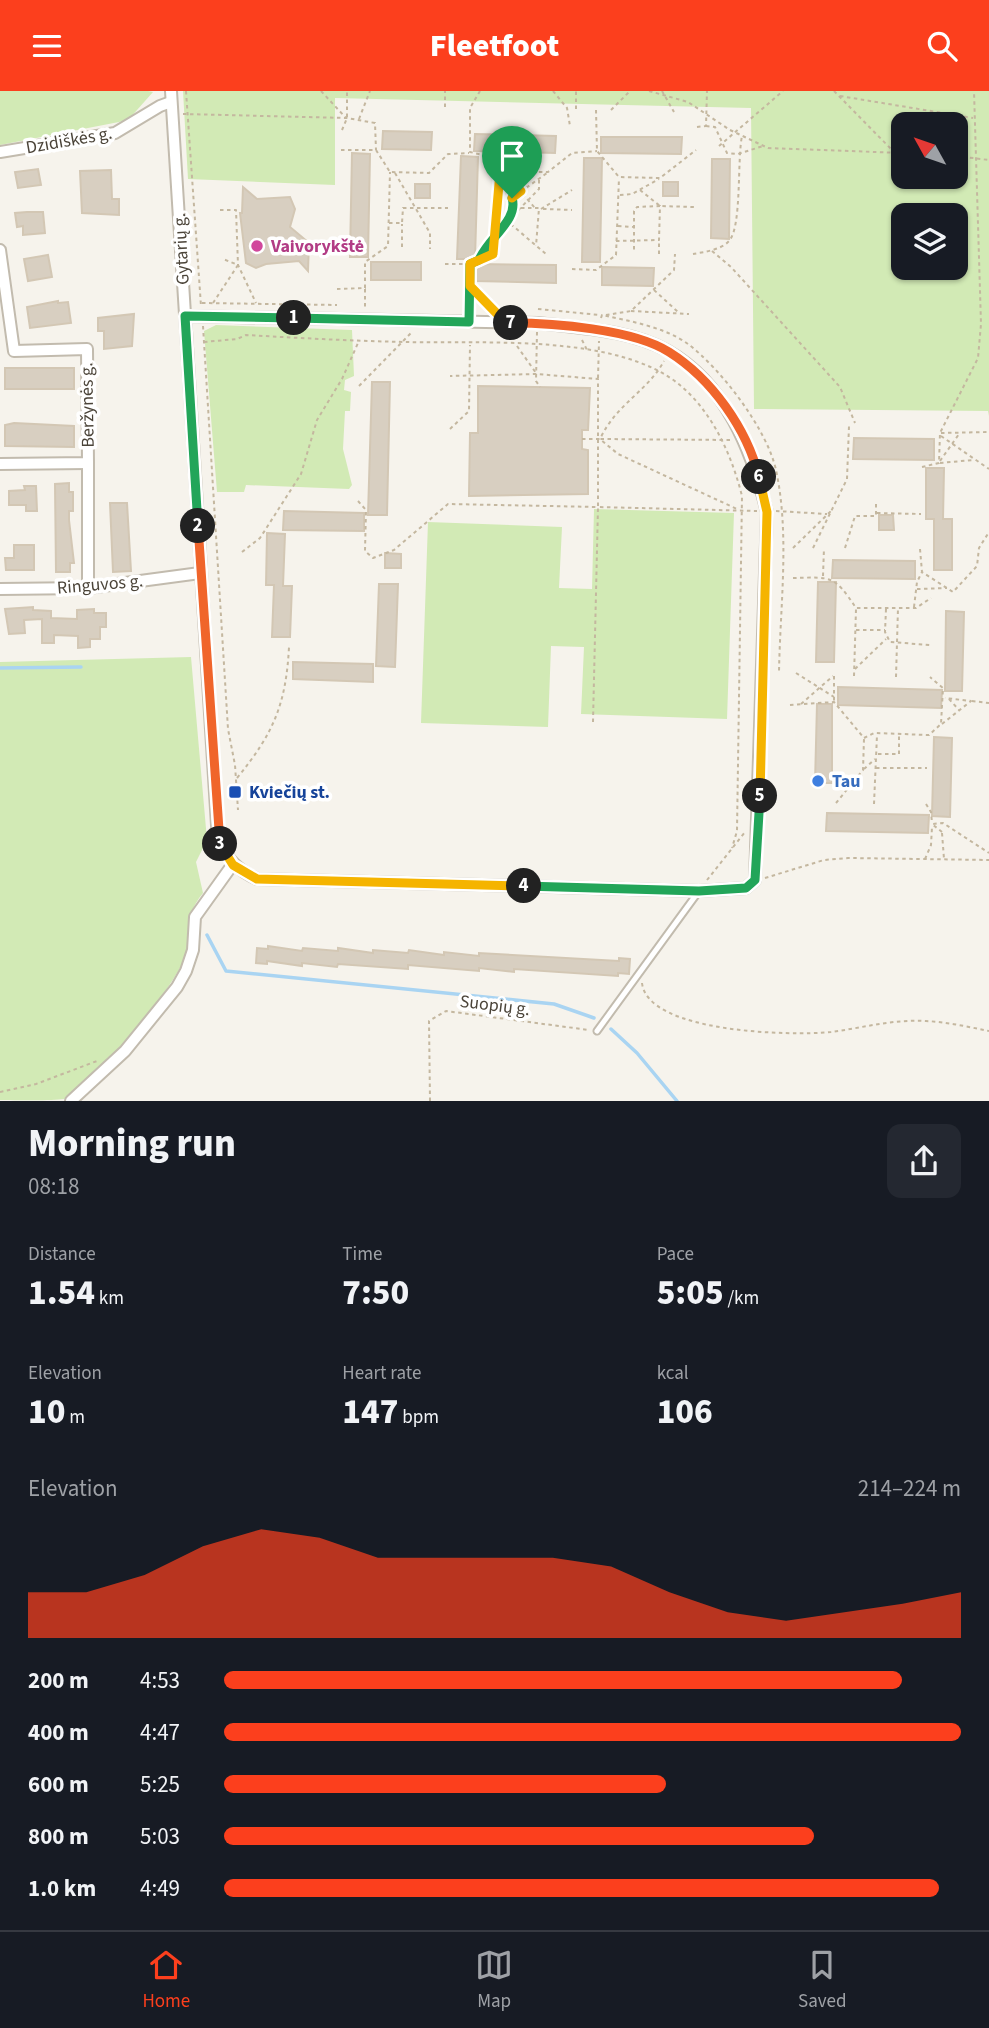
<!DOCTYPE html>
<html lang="en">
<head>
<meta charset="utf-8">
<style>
	body { margin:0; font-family:"Source Sans 3",sans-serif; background:#242831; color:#f1f3f6; height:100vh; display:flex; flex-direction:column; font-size:26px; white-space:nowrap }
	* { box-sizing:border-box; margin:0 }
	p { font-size:23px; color:#9ea1a6 }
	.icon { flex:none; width:38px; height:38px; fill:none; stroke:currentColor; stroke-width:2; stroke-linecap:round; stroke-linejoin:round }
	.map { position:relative; height:1010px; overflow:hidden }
	.details { display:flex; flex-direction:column; background:#171b24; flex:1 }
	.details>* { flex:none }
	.needle { width:46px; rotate:310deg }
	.fabs { position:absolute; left:891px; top:21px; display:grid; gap:14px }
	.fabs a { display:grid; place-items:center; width:77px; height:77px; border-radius:14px; background:#171b24; box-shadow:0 2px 5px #0004; font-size:35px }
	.pin { position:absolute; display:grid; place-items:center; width:60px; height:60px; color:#fff; margin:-72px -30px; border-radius:50% 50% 50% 0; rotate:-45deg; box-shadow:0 0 7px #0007 }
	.pin .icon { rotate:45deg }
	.km { position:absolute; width:35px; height:35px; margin:-18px; border-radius:50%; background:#222; color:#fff; font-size:19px; line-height:35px; text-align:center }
	.round { display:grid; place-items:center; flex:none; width:74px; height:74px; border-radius:14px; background:#242831 }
	.overview { display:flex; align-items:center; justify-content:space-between; height:119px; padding:0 28px }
	h1 { font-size:38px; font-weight:800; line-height:52px }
	.metrics { display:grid; grid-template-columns:repeat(3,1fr); gap:10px; height:119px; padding:7px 28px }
	.metrics div { display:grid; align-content:center }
	.metrics b { font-size:35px; font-weight:800 }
	.metrics small { font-size:19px; font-weight:400 }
	.metrics p { font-size:19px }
	.chart { height:196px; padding:14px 28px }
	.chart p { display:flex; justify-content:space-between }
	.chart svg { width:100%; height:126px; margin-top:7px; fill:#fc3f1d; opacity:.7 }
	ul { padding:0 28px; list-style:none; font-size:23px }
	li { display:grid; grid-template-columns:112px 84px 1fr; align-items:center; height:52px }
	li i { height:18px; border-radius:9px; background:#fc3f1d }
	header { display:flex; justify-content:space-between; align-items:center; height:91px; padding:0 28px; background:#fc3f1d; color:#fff; font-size:32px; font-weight:800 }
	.tab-bar { display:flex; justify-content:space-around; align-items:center; height:98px; border-top:2px solid #363941; background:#171b24; font-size:19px; color:#9ea1a6 }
	.tab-bar a { display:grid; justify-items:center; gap:4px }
	.tab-bar .on { color:#fc3f1d }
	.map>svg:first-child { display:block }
	.green { fill:#d2eab5; fill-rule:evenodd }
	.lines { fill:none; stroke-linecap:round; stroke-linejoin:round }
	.stream { stroke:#a9d4f2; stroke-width:3.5 }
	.building { fill:#d8cfc1; stroke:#d3c7b4; stroke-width:2 }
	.service-casing { stroke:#c2bbae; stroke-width:9 }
	.minor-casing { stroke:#c2bbae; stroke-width:14 }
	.path { stroke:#c4b79f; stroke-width:2; stroke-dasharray:3.5 3.5; stroke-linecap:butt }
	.service { stroke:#fff; stroke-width:5 }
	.minor { stroke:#fff; stroke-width:10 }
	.split-1-casing { stroke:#fff; stroke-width:14 }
	.split-2-casing { stroke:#fff; stroke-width:14 }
	.split-3-casing { stroke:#fff; stroke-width:14 }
	.split-4-casing { stroke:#fff; stroke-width:14 }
	.split-5-casing { stroke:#fff; stroke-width:14 }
	.split-6-casing { stroke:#fff; stroke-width:14 }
	.split-7-casing { stroke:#fff; stroke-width:14 }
	.split-8-casing { stroke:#fff; stroke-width:14 }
	.split-1 { stroke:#22a559; stroke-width:9 }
	.split-2 { stroke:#22a559; stroke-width:9 }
	.split-3 { stroke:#f0652b; stroke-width:9 }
	.split-4 { stroke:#f5b400; stroke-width:9 }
	.split-5 { stroke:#22a559; stroke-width:9 }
	.split-6 { stroke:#f5b400; stroke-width:9 }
	.split-7 { stroke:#f0652b; stroke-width:9 }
	.split-8 { stroke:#f5b400; stroke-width:9 }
	.hotel-dot { fill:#d1479c; stroke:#fff; stroke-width:2.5 }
	.shop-dot { fill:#3f7fe0; stroke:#fff; stroke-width:2.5 }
	.transit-dot { fill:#1a4fb4; stroke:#fff; stroke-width:2.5 }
	.labels { text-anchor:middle; stroke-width:7; stroke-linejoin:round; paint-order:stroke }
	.street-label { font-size:18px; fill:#4b4439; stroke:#fff }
	.hotel-label { font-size:18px; font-weight:bold; fill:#b23c85; stroke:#fff; text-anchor:start }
	.shop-label { font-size:18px; font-weight:bold; fill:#366cbe; stroke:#fff; text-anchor:start }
	.transit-label { font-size:18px; font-weight:bold; fill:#164399; stroke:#fff; text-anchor:start }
</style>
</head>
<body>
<header><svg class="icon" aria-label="menu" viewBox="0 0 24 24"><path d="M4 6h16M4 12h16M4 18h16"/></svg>Fleetfoot<svg class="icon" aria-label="search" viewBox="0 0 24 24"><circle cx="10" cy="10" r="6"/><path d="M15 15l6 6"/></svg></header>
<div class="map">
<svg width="989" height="1010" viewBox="0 0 989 1010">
	<rect width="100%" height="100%" fill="#f6f3ec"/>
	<g class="green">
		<polygon points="0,0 148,0 153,1 129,28 119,31 0,54"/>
		<path d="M 183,0 L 989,0 L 989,325 L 988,320 L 754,318 L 751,17 L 335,7 L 335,94 L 188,88 ZM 903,33 L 956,33 L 956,86 L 903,86 ZM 903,124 L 956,124 L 956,177 L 903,177 Z"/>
		<polygon points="216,234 352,239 354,285 345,289 344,299 351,301 350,320 345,320 343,358 352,394 349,398 246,394 244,401 217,401 204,240"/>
		<polygon points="594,418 734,422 727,628 581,623 584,556 551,555 548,636 421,632 428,431 562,436 559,497 592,498"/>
		<path d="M 191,566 L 207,749 L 196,771 L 203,802 C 180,830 195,846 183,871 C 166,906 98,991 64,1008 C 53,1010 14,1009 0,1009 L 0,571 Z"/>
	</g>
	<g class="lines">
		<g class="stream">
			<polyline points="0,577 81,576"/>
			<polyline points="207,844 226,880 554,913 594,927"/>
			<polyline points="611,938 637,962 677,1010"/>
		</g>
	</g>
	<g class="building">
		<polygon points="383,40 432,41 431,59 382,58"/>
		<polygon points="475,43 556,45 555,62 474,60"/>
		<polygon points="601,46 682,46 681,63 601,62"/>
		<polygon points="352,62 370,63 368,166 350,166"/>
		<polygon points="461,65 478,66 475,168 457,168"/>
		<polygon points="584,67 602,67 600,171 582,171"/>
		<polygon points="712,68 730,68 729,148 711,147"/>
		<polygon points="38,78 41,94 18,97 15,81"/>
		<polygon points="111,79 112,108 119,108 119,124 82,122 80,80"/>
		<rect x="663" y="91" width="15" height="14"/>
		<rect x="415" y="93" width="15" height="14"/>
		<polygon points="243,96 257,108 290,106 295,118 290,136 309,152 308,180 299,170 266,173 256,177 246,172 240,122 242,122"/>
		<polygon points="27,121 43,121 45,142 23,144 23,135 17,136 15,122"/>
		<polygon points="48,164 52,186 28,190 24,168"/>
		<rect x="371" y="171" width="50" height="18"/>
		<polygon points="475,173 556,174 556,192 475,190"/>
		<polygon points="602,176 654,177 653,195 602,194"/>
		<polygon points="58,210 58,212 68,211 71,232 30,237 27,216"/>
		<polygon points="134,223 132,255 104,258 104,240 98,240 98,227"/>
		<rect x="5" y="277" width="69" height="21"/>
		<polygon points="372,291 390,291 387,424 368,424"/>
		<polygon points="478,295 590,297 588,339 582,339 582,358 588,359 588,403 469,405 470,342 478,342"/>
		<polygon points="14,332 74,335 74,356 5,355 5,334"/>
		<polygon points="854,347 934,348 934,369 853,368"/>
		<polygon points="926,377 944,377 943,428 952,428 952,479 934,479 934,428 926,428"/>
		<polygon points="69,392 69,401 73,401 73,420 69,420 69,429 74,472 70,472 70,481 56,481 55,393"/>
		<polygon points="24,395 36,395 37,420 26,420 26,414 9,414 9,400 25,399"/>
		<polygon points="110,412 127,412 131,480 113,481"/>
		<polygon points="284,420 364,422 364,440 283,439"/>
		<polygon points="879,424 893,424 894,439 879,439"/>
		<polygon points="267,442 285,443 283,495 292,495 290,546 272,546 274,494 266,494"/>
		<polygon points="14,454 34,454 34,479 6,479 5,467 14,467"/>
		<polygon points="385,462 401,463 401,477 385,477"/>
		<polygon points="833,469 915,470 915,488 832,487"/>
		<polygon points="818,491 836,491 834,571 816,571"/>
		<polygon points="379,493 398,493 395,576 376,575"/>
		<polygon points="33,516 33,519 51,520 51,527 77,528 77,519 94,518 94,522 106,522 106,536 100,536 100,548 90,548 90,556 78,557 78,545 54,544 54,552 42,552 42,528 24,529 25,542 9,543 5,518"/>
		<polygon points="946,520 964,521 962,600 945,600"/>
		<polygon points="293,571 373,573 373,591 293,588"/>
		<polygon points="838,596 942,599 941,617 838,614"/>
		<polygon points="817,613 832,613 832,692 815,692"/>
		<polygon points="934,646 952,647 950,726 932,725"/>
		<polygon points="827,722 929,724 928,742 826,740"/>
		<polygon points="268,855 302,860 303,857 338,860 338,857 373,862 373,859 408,862 409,859 444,864 444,861 479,865 479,862 619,870 619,867 630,868 629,883 618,882 618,885 514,878 514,881 479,877 479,880 408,874 408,878 338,873 337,876 302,872 302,875 267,870 267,873 256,872 257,857 268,858"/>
	</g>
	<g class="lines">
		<g class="service-casing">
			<polyline id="service" points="597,940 699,800"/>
		</g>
		<g class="minor-casing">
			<g id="minor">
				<path d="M 171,0 L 218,750 C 228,769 238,779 257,788 L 699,800 L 746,797 L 755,789 L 767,421 C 752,360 726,293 668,260 C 630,239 580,237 538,232 L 185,225"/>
				<polyline points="0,61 115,42 160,15 171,11"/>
				<polyline points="0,159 14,260 87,258 88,372 0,373"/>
				<polyline points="88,372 88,497"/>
				<polyline points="0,498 88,497 200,482"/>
				<polyline points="71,1010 125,960 177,896 186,880 193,859 195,826 233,773"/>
			</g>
		</g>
		<g class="path">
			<polyline points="186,0 201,215"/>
			<polyline points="321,0 346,27"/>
			<polyline points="480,0 470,17 470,61 483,64 500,81 548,81 572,62 597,60"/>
			<polyline points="553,0 567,17 570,35"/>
			<polyline points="649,0 688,11 730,39 768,57 903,62"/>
			<polyline points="662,0 674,21"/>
			<polyline points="834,0 892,59"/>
			<polyline points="840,5 973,27"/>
			<polyline points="445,16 445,0"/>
			<polyline points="576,18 576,0"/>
			<polyline points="596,19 597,60 619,86 660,87 696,59"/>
			<polyline points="611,19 630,0"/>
			<polyline points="183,23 347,27 375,32 376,59"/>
			<polyline points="359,28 370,0"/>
			<polyline points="706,35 715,36 727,62 738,63 763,55"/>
			<polyline points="697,36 706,35 707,0"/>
			<polyline points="342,39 347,27 347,0"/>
			<polyline points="719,55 783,0"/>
			<polyline points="341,59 376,59 390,81 429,82 448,63 469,62"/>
			<polyline points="956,65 989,69"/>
			<polyline points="395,82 430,142 430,158"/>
			<polyline points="504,82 535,117"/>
			<polyline points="640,99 660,115 694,116"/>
			<polyline points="620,104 632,103 659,88"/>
			<polyline points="514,117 512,107 547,82"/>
			<polyline points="541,118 572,99"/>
			<polyline points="543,118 572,119"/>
			<polyline points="220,119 236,119 238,174 256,212"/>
			<polyline points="389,132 402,132 403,117 448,117"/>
			<polyline points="496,135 513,135 546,163"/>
			<polyline points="511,135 511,117 539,117 536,155"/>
			<polyline points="618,135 634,136"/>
			<polyline points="616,150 659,149 660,115 637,116 634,120 634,162"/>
			<polyline points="402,156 402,133"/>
			<polyline points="712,160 731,176 840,296 855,332"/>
			<polyline points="659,163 659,150"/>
			<path d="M 693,163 C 704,161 721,159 729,150 C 742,136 737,69 742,45"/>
			<polyline points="479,168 495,143 539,98 539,88"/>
			<polyline points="445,173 470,173 493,163 500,82"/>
			<polyline points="572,178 596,179 616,164 619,87"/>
			<polyline points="470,196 494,219"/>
			<polyline points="337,198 365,197 365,171 388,155 390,81"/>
			<polyline points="365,198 365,217"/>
			<polyline points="654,199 678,221"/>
			<polyline points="202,212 337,214"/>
			<polyline points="213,212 238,174 223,168"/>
			<polyline points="538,218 600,224"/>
			<polyline points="631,220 689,223"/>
			<polyline points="469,221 470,174"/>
			<polyline points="606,224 631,220 674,179 675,163"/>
			<path d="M 601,227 L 602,224 C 629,230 665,236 688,253 C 721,278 767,338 776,379 C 790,444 780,515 779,582"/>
			<polyline points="203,235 228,638 235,674 238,719"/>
			<polyline points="537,241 536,290 540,296"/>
			<polyline points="582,249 587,259"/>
			<path d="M 204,251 L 237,248 L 246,244 C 299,247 353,250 406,251 C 484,253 619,242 681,295 C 713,322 732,365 742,405 L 737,740 L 732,757"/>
			<polyline points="517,255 536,282"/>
			<polyline points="598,287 599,250"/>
			<polyline points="359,295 412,241"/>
			<polyline points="450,338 469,320 470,254"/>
			<polyline points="941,342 989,341"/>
			<polyline points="941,345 989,378"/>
			<path d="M 582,348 L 600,348 C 617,312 647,301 664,270"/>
			<polyline points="730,349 600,348 618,363 737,418"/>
			<polyline points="940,370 959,343"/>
			<polyline points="940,372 973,369"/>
			<polyline points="922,376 939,372 940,342 978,267 981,233 974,0"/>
			<polyline points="358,410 366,419 365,460 373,467 394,459 448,413 598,416 598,288 536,283 450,285"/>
			<polyline points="776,420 827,423"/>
			<polyline points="877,422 921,423"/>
			<polyline points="793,457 831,420"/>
			<polyline points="813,457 847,388 849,335"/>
			<polyline points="845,457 855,425 876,425 876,413"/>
			<polyline points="920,458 922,481 953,501 977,475 979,457 989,441"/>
			<polyline points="242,461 260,447 301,383 317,329 342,288 358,252"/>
			<polyline points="823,485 824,457"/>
			<path d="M 793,487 C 832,486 834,484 856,517 L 916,517 L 931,507"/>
			<polyline points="917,498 947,497"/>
			<polyline points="914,516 917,491 922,481"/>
			<polyline points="886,518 885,541 890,551 930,554"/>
			<polyline points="856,539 885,539"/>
			<polyline points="855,578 886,548"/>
			<polyline points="796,582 834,606"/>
			<polyline points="834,585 834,610"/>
			<polyline points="854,585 856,518"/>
			<polyline points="896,586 898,517"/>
			<polyline points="949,608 959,619"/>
			<polyline points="972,610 989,612"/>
			<polyline points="801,613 833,585"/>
			<polyline points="790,614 834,611 864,647 874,642 929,644 941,633 943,597 930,586"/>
			<polyline points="593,631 598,416 757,420"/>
			<polyline points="942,633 971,610 945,607"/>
			<polyline points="878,663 899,663 899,644"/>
			<polyline points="876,677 927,677"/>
			<polyline points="864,678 875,668"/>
			<path d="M 237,687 C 273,643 286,614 289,556"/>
			<polyline points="836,712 863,679 864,648"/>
			<polyline points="874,713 877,644"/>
			<polyline points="926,713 931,721 932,732"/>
			<polyline points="942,741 932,733 943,732 989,762"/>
			<polyline points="942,742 944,768"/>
			<polyline points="925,768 931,754 932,736"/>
			<polyline points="765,787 824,769 848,767 989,769"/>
			<polyline points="707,789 745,741"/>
			<path d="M 642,892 C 648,942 791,945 831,941 C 862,937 893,928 926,930 C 947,931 969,936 989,940"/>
			<polyline points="0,1001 36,993 97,970"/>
			<polyline points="430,1010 429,930 446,920 589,939"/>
		</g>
		<use href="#service" class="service"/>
		<use href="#minor" class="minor"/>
	</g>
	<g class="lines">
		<g class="split-1-casing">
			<path id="split-1" d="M 294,227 L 469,231 L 470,173 L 479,169 C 488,147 519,129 512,107"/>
		</g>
		<g class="split-2-casing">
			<polyline id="split-2" points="198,435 185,225 294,227"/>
		</g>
		<g class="split-3-casing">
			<polyline id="split-3" points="198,435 220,753"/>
		</g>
		<g class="split-4-casing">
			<polyline id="split-4" points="220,753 233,774 257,788 524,795"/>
		</g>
		<g class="split-5-casing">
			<polyline id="split-5" points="524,795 699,800 746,797 755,789 760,705"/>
		</g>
		<g class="split-6-casing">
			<polyline id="split-6" points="759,386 767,421 760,705"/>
		</g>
		<g class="split-7-casing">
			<path id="split-7" d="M 511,232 C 553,232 633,238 669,261 C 712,288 747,338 759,386"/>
		</g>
		<g class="split-8-casing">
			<polyline id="split-8" points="511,232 506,232 470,195 470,173 493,163 500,81 521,100 512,107"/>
		</g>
		<use href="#split-1" class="split-1"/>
		<use href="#split-2" class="split-2"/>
		<use href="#split-3" class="split-3"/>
		<use href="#split-4" class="split-4"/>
		<use href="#split-5" class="split-5"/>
		<use href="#split-6" class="split-6"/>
		<use href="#split-7" class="split-7"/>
		<use href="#split-8" class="split-8"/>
	</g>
	<circle class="hotel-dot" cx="257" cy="155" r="7"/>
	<circle class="shop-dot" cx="818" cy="690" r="7"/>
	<rect class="transit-dot" x="228" y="694" width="14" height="14" rx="3.5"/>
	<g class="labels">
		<g class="street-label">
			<text transform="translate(69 49) rotate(-10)" y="6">Dzidiškės g.</text>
			<text transform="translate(181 158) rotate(-93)" y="6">Gytarių g.</text>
			<text transform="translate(87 314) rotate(-91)" y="6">Beržynės g.</text>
			<text transform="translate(100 493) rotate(-5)" y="6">Ringuvos g.</text>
			<text transform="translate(495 914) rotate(7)" y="6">Suopių g.</text>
		</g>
		<g class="hotel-label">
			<text x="271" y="161">Vaivorykštė</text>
		</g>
		<g class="shop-label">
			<text x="832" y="696">Tau</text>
		</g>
		<g class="transit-label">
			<text x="249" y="707">Kviečių st.</text>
		</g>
	</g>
</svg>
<div class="fabs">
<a><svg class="needle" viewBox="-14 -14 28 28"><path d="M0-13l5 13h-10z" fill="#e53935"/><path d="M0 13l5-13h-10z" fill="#9ea1a6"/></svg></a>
<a><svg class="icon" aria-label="layers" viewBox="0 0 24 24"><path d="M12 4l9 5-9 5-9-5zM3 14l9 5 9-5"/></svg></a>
</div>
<div class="pin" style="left:512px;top:107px;background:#1e9e55"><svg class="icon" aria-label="arrive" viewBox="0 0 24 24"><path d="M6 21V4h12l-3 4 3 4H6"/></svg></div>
<b class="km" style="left:294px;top:227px">1</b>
<b class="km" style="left:198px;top:435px">2</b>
<b class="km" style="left:220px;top:753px">3</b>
<b class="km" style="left:524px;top:795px">4</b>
<b class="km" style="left:760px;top:705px">5</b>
<b class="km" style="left:759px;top:386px">6</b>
<b class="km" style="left:511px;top:232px">7</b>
</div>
<section class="details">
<div class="overview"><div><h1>Morning run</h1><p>08:18</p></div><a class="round"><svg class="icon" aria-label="share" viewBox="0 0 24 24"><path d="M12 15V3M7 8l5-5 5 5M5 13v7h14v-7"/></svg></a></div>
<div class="metrics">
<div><p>Distance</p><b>1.54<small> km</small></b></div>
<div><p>Time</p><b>7:50</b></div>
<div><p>Pace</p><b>5:05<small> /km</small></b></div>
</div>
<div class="metrics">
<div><p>Elevation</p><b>10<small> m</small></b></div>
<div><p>Heart rate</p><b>147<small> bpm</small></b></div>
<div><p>kcal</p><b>106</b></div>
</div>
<div class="chart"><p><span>Elevation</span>214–224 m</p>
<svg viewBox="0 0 160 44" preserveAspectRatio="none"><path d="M0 44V28L10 28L20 22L30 12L40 6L50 9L60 16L70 16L80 16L90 16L100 19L110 28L120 35L130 38L140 35L150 32L160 28V44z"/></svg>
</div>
<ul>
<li><b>200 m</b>4:53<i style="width:92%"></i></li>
<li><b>400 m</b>4:47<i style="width:100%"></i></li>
<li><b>600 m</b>5:25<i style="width:60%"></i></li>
<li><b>800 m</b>5:03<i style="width:80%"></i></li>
<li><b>1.0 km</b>4:49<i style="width:97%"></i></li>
</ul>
</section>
<nav class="tab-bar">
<a class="on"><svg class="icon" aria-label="home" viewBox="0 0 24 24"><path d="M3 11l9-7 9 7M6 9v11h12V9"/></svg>Home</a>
<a><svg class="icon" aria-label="map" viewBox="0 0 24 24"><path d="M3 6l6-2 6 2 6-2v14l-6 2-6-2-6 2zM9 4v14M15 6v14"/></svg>Map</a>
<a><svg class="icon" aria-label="saved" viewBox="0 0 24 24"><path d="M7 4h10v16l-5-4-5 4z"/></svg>Saved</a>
</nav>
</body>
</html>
